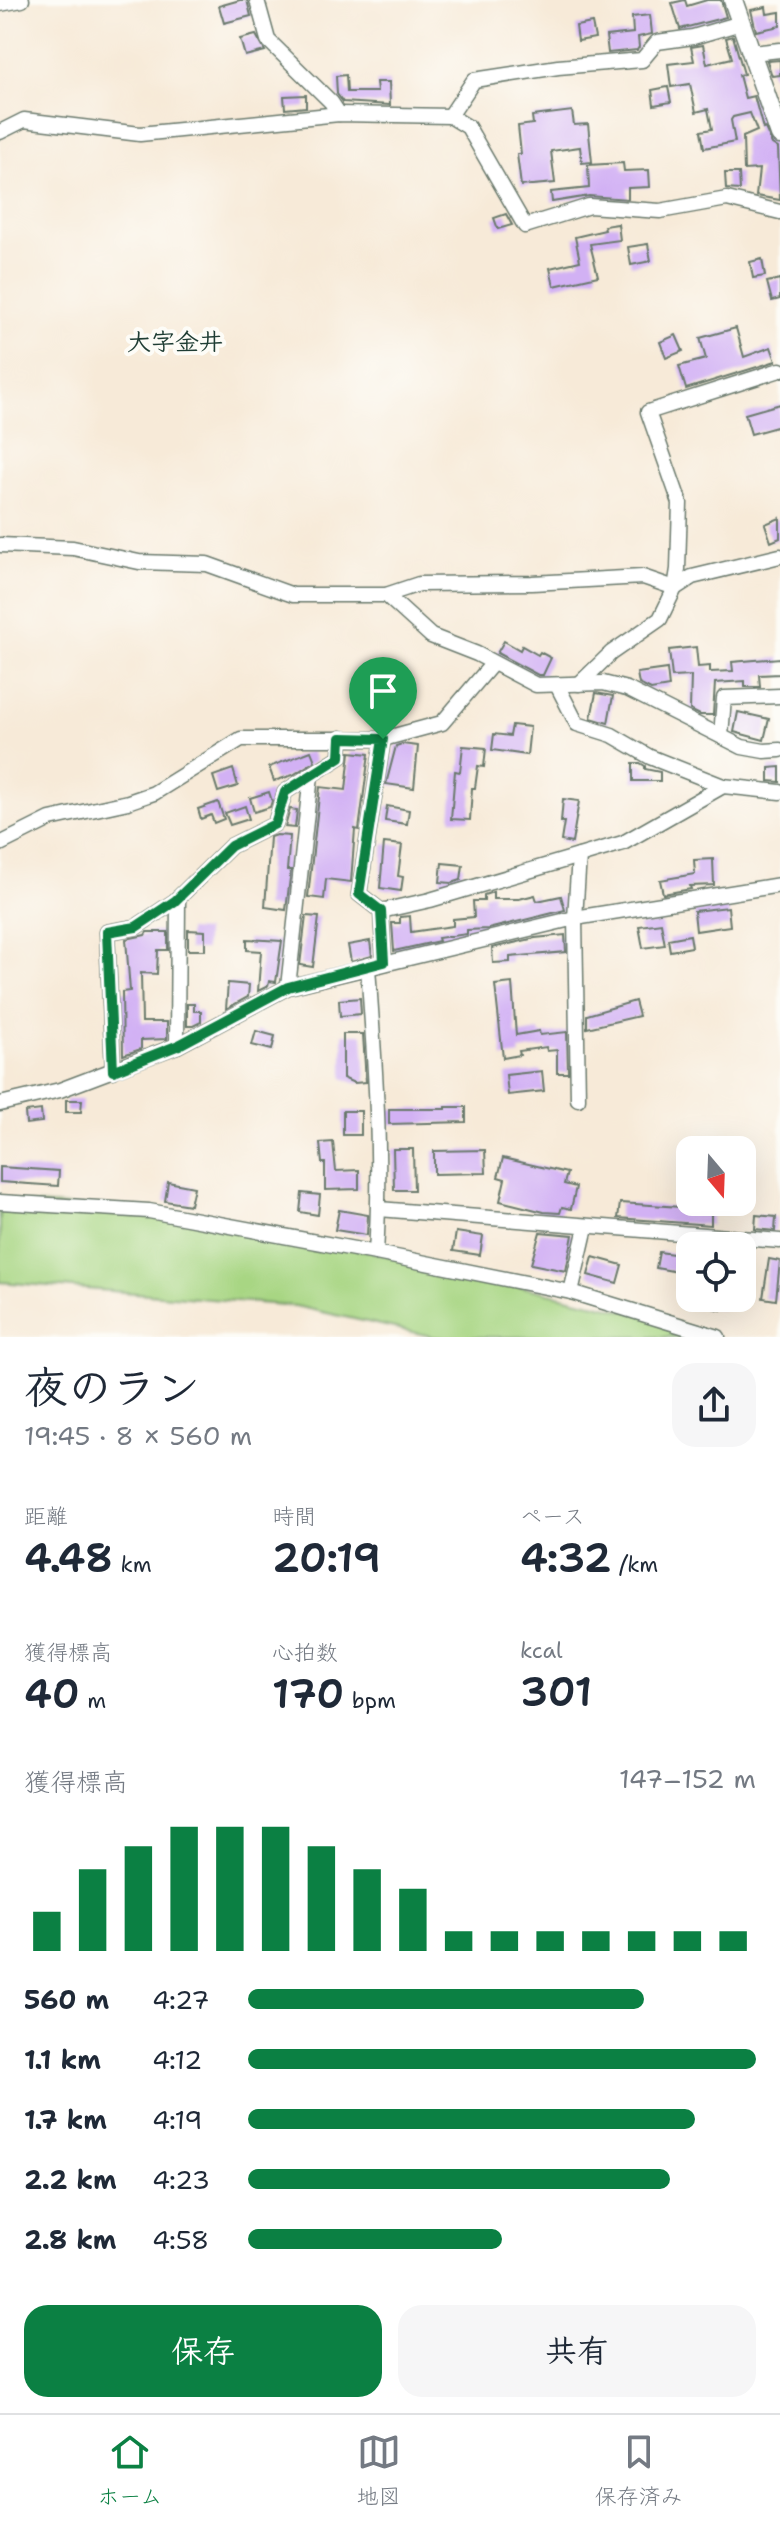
<!DOCTYPE html>
<html lang="ja">
<head>
<meta charset="utf-8">
<style>
	body { margin:0; font-family:"Shantell Sans","Klee One",sans-serif; background:#f6f6f7; color:#1f2937; height:100vh; display:flex; flex-direction:column; font-size:30px; white-space:nowrap }
	* { box-sizing:border-box; margin:0 }
	p { font-size:26px; color:#747a83 }
	.icon { flex:none; width:44px; height:44px; fill:none; stroke:currentColor; stroke-width:2; stroke-linecap:round; stroke-linejoin:round }
	.map { position:relative; height:1337px; overflow:hidden }
	.panel { display:flex; flex-direction:column; background:#fff; flex:1 }
	.panel>* { flex:none }
	.needle { width:52px; rotate:161deg }
	.fabs { position:absolute; left:676px; top:1136px; display:grid; gap:16px }
	.fabs a { display:grid; place-items:center; width:80px; height:80px; border-radius:16px; background:#fff; box-shadow:0 8px 32px #0002; font-size:40px }
	.pin { position:absolute; display:grid; place-items:center; width:68px; height:68px; color:#fff; margin:-82px -34px; border-radius:50% 50% 50% 0; rotate:-45deg; box-shadow:0 0 8px #0007 }
	.pin .icon { rotate:45deg }
	.round { display:grid; place-items:center; flex:none; width:84px; height:84px; border-radius:24px; background:#f6f6f7 }
	.summary { display:flex; align-items:center; justify-content:space-between; height:136px; padding:0 24px }
	h1 { font-size:44px; font-weight:600; line-height:60px }
	.figures { display:grid; grid-template-columns:repeat(3,1fr); gap:12px; height:136px; padding:8px 24px }
	.figures div { display:grid; align-content:center }
	.figures b { font-size:40px; font-weight:600 }
	.figures small { font-size:22px; font-weight:400 }
	.figures p { font-size:22px }
	.chart { height:224px; padding:16px 24px }
	.chart p { display:flex; justify-content:space-between }
	.chart svg { width:100%; height:144px; margin-top:8px; stroke:#0b8043; stroke-width:6 }
	.action { display:flex; gap:16px; margin-top:auto; padding:16px 24px }
	.action a { flex:1; height:92px; border-radius:24px; background:#0b8043; color:#fff; font-size:32px; font-weight:600; line-height:92px; text-align:center }
	.action a+a { background:#f6f6f7; color:#1f2937 }
	ul { padding:0 24px; list-style:none; font-size:26px }
	li { display:grid; grid-template-columns:128px 96px 1fr; align-items:center; height:60px }
	li i { height:20px; border-radius:10px; background:#0b8043 }
	.tabs { display:flex; justify-content:space-around; align-items:center; height:112px; border-top:2px solid #e0e1e3; background:#fff; font-size:22px; color:#747a83 }
	.tabs a { display:grid; justify-items:center; gap:4px }
	.tabs .active { color:#0b8043 }
	.map>svg:first-child { display:block }
	.green { fill:#a8d683; stroke:#648a5c; stroke-width:2 }
	.building { fill:#d2b1f4 }
	.lines { fill:none; stroke-linecap:round; stroke-linejoin:round }
	.minor-casing { stroke:#6b7a6d; stroke-width:17 }
	.tertiary-casing { stroke:#6b7a6d; stroke-width:21 }
	.minor { stroke:#fff; stroke-width:14 }
	.tertiary { stroke:#fff; stroke-width:18 }
	.route-casing { stroke:#fff; stroke-width:16 }
	.route { stroke:#0b8043; stroke-width:10 }
	.labels { text-anchor:middle; stroke-width:8; stroke-linejoin:round; paint-order:stroke }
	.quarter-label { font-size:24px; font-weight:bold; fill:#1f3d34; stroke:#fdfcf7 }
</style>
</head>
<body>
<div class="map">
<svg width="780" height="1337" viewBox="0 0 780 1337">
	<rect width="100%" height="100%" fill="#fdfcf7"/>
	<filter id="ink" filterUnits="userSpaceOnUse"><feTurbulence type="fractalNoise" baseFrequency=".0125" numOctaves="2"/><feDisplacementMap in="SourceGraphic" scale="16" xChannelSelector="R" yChannelSelector="G"/><feConvolveMatrix kernelMatrix="1 2 1 2 8 2 1 2 1" color-interpolation-filters="sRGB"/></filter>
	<filter id="wash" filterUnits="userSpaceOnUse"><feTurbulence type="fractalNoise" baseFrequency=".006" numOctaves="4" result="noise"/><feDisplacementMap in="SourceGraphic" scale="32" xChannelSelector="R" yChannelSelector="G"/><feGaussianBlur stdDeviation="1.8" result="paint"/><feColorMatrix in="noise" values="0 0 0 0 0 0 0 0 0 0 0 0 0 0 0 0 0 1.4 0 .05"/><feComposite in="paint" operator="in"/></filter>
	<g filter="url(#wash)">
		<rect width="100%" height="100%" fill="#f7ead8"/>
		<polygon class="green" points="0,1202 149,1211 376,1253 661,1319 718,1337 435,1337 295,1306 0,1282"/>
		<g id="blocks">
			<g class="building">
				<polygon points="240,0 247,0 251,16 224,23 219,6"/>
				<polygon points="685,0 687,6 707,0 721,0 726,17 680,29 672,3"/>
				<polygon points="766,7 767,14 780,12 780,26 756,31 751,10"/>
				<polygon points="650,15 652,34 638,37 639,47 637,50 608,53 606,36 633,33 632,17"/>
				<polygon points="592,23 595,38 578,41 576,26"/>
				<polygon points="256,35 265,51 245,56 240,39"/>
				<polygon points="733,36 744,74 739,75 745,98 754,96 763,129 765,128 772,144 778,148 780,200 756,196 759,169 744,170 743,137 757,131 750,113 733,117 731,120 735,142 704,148 701,131 712,129 708,109 696,112 690,84 671,87 668,64 694,61 691,47 703,45 707,64 732,58 726,38"/>
				<polygon points="780,60 780,75 772,76 767,61"/>
				<polygon points="346,75 347,92 377,92 376,82 389,82 390,105 343,102 337,94 336,76"/>
				<polygon points="668,87 671,102 654,105 652,90"/>
				<polygon points="306,95 306,107 285,109 284,96"/>
				<polygon points="572,111 574,125 588,124 592,162 582,163 580,147 551,151 555,183 521,186 517,154 521,154 518,126 533,124 532,116"/>
				<polygon points="623,163 624,171 649,170 650,187 628,188 628,199 589,196 552,202 551,192 589,188 588,165"/>
				<polygon points="725,173 739,173 740,190 726,189"/>
				<polygon points="506,214 512,225 498,229 494,218"/>
				<polygon points="618,224 620,240 590,244 598,276 554,286 550,268 580,261 575,237 605,230 604,226"/>
				<polygon points="648,244 651,261 631,265 628,247"/>
				<polygon points="762,259 765,276 753,278 750,262"/>
				<polygon points="780,279 780,299 772,301 767,282"/>
				<polygon points="736,328 744,357 771,347 776,361 686,389 679,366 706,359 700,338"/>
				<polygon points="676,335 683,351 666,358 660,342"/>
				<polygon points="780,404 780,426 751,434 745,414"/>
				<polygon points="780,518 780,538 771,542 765,524"/>
				<polygon points="504,641 520,650 522,646 538,655 540,652 551,658 543,675 538,675 497,653"/>
				<polygon points="696,647 698,667 710,666 710,672 733,671 732,662 780,658 780,674 759,675 760,687 745,687 745,681 715,683 713,715 700,715 690,710 691,676 672,677 669,650"/>
				<polygon points="667,669 669,687 651,690 639,684 637,673"/>
				<polygon points="596,693 613,696 608,723 591,718"/>
				<polygon points="738,712 769,719 764,740 734,732"/>
				<polygon points="512,725 530,727 527,755 492,750 494,734 510,736"/>
				<polygon points="402,744 418,746 414,788 386,784 396,746"/>
				<polygon points="463,746 486,748 484,767 478,766 475,788 472,788 470,820 451,819 455,771 460,772"/>
				<polygon points="311,751 315,761 293,775 274,781 269,767"/>
				<polygon points="350,752 369,754 359,830 355,829 351,882 326,879 324,899 308,897 320,787 346,790"/>
				<polygon points="633,763 640,763 645,766 645,769 660,772 660,781 633,781"/>
				<polygon points="780,767 780,782 769,781 769,768"/>
				<polygon points="233,769 238,786 218,792 213,776"/>
				<polygon points="269,792 272,801 270,807 254,812 250,798"/>
				<polygon points="563,799 579,801 572,843 561,841 564,822 561,822"/>
				<polygon points="218,802 224,819 214,823 211,815 201,819 198,809"/>
				<polygon points="245,806 249,819 230,825 225,813"/>
				<polygon points="387,806 409,810 407,824 385,821"/>
				<polygon points="290,809 297,810 295,828 285,827"/>
				<polygon points="276,835 290,836 287,870 291,870 286,910 265,907 270,837"/>
				<polygon points="384,843 402,845 398,876 403,877 401,891 380,888"/>
				<polygon points="713,859 714,885 690,886 691,889 663,894 660,880 695,874 694,860"/>
				<polygon points="442,863 463,865 461,880 452,883 440,882"/>
				<polygon points="493,892 493,899 519,899 535,895 537,901 561,896 565,910 488,929 467,930 467,934 438,938 439,941 394,951 392,923 400,923 400,917 410,916 411,932 453,926 453,919 474,917 473,901 484,901 484,895"/>
				<polygon points="728,907 730,926 696,931 694,911"/>
				<polygon points="306,916 319,917 313,967 300,965"/>
				<polygon points="661,923 665,945 643,948 639,926"/>
				<polygon points="188,930 205,931 205,950 188,950"/>
				<polygon points="147,932 168,932 168,950 158,950 157,974 141,973 142,1022 167,1022 167,1039 141,1040 141,1049 123,1055 122,992 130,991 126,939 145,935"/>
				<polygon points="565,935 566,952 510,957 510,962 493,963 492,948 535,938"/>
				<polygon points="690,935 692,947 670,951 668,939"/>
				<polygon points="247,939 282,941 276,982 269,981 268,986 258,991 261,951 247,950"/>
				<polygon points="370,941 372,956 351,962 348,945"/>
				<polygon points="228,983 249,985 248,997 226,1009"/>
				<polygon points="512,983 516,1035 539,1031 540,1035 567,1032 568,1073 557,1073 557,1050 547,1051 546,1047 519,1051 520,1055 503,1058 495,985"/>
				<polygon points="360,998 361,1014 340,1016 339,1000"/>
				<polygon points="635,1001 639,1016 587,1028 587,1015"/>
				<polygon points="187,1004 194,1004 194,1011 201,1011 201,1022 193,1026 187,1026"/>
				<polygon points="256,1031 275,1036 272,1050 252,1045"/>
				<polygon points="343,1034 363,1034 366,1082 354,1083 343,1078"/>
				<polygon points="542,1071 544,1091 508,1095 506,1075"/>
				<polygon points="66,1100 82,1100 81,1112 66,1112"/>
				<polygon points="446,1107 466,1107 466,1122 389,1124 389,1109 446,1109"/>
				<polygon points="41,1110 42,1122 26,1124 25,1112"/>
				<rect x="343" y="1111" width="18" height="24"/>
				<polygon points="333,1142 336,1171 359,1170 359,1189 325,1190 325,1163 322,1163 320,1143"/>
				<polygon points="393,1149 413,1149 414,1190 394,1190"/>
				<polygon points="485,1150 486,1173 434,1174 434,1151"/>
				<polygon points="503,1158 567,1173 564,1184 576,1187 571,1209 562,1207 560,1213 544,1212 500,1201 505,1179 498,1177"/>
				<polygon points="0,1167 59,1171 58,1186 0,1182"/>
				<polygon points="168,1182 194,1187 190,1205 165,1201"/>
				<polygon points="302,1193 320,1195 318,1215 300,1212"/>
				<polygon points="620,1203 711,1209 711,1225 618,1218"/>
				<polygon points="339,1210 368,1215 367,1235 335,1230"/>
				<polygon points="756,1215 776,1217 775,1231 755,1229"/>
				<polygon points="456,1232 483,1236 480,1255 453,1251"/>
				<polygon points="540,1232 573,1235 566,1271 531,1264"/>
				<polygon points="659,1252 681,1255 678,1272 656,1268"/>
				<polygon points="593,1257 622,1265 617,1283 588,1275"/>
				<polygon points="769,1259 780,1261 776,1300 763,1298"/>
				<polygon points="689,1298 724,1298 721,1310 688,1302"/>
			</g>
		</g>
	</g>
	<g filter="url(#ink)">
		<use href="#blocks" fill-opacity="0" stroke="#6b7a6d" stroke-width="2"/>
		<g class="lines">
			<g class="minor-casing">
				<g id="minor">
					<polyline points="257,0 268,40 331,102 339,114"/>
					<polyline points="0,4 22,0"/>
					<polyline points="752,53 780,50"/>
					<polyline points="450,116 468,127 525,226 589,206 660,211 727,199 780,212"/>
					<polyline points="0,132 24,120 140,134 339,114 450,116 474,80 558,67 642,60 657,42 693,37 741,23"/>
					<polyline points="0,545 73,548 139,562 207,564 293,595 386,595 419,584 532,583 643,577 675,588 692,577 780,556"/>
					<polyline points="386,595 431,636 477,654 536,685 603,683 627,689 742,747 764,751 780,750"/>
					<polyline points="579,684 611,653 660,619 675,588 678,569 680,503 648,412 780,370"/>
					<polyline points="557,685 577,724 612,735 650,757 723,786 780,792"/>
					<polyline points="721,736 724,698 780,696"/>
					<polyline points="383,739 359,894 381,911 430,900 623,843 723,786"/>
					<polyline points="0,844 50,819 128,802 154,793 241,739 383,739 442,723 493,663"/>
					<polyline points="381,911 384,962"/>
					<path d="M 368,968 C 375,1062 382,1158 376,1253"/>
					<polyline points="288,987 311,775 340,757 341,738"/>
					<polyline points="177,1046 178,898"/>
					<polyline points="113,1071 107,932 136,927 175,901 231,846 275,824 285,792 311,775"/>
					<polyline points="578,1099 575,918 579,856"/>
					<polyline points="0,1104 60,1090 179,1045 288,987 575,918 780,885"/>
					<polyline points="0,1202 149,1211 376,1253 571,1292 718,1337"/>
					<polyline points="379,1209 780,1241"/>
					<polyline points="571,1292 586,1227"/>
				</g>
			</g>
			<g class="tertiary-casing">
				<polyline id="tertiary" points="733,0 780,135"/>
			</g>
			<use href="#minor" class="minor"/>
			<use href="#tertiary" class="tertiary"/>
		</g>
	</g>
	<g class="lines" filter="url(#ink)">
		<g class="route-casing">
			<polygon id="route" points="341,738 383,739 359,894 381,911 384,962 288,987 179,1045 113,1071 107,932 136,927 175,901 231,846 275,824 285,792 340,757"/>
		</g>
		<use href="#route" class="route"/>
	</g>
	<g class="labels">
		<g class="quarter-label">
			<text x="175" y="350">大字金井</text>
		</g>
	</g>
</svg>
<div class="fabs">
<a><svg class="needle" viewBox="-14 -14 28 28"><path d="M0-13l5 13h-10z" fill="#e53935"/><path d="M0 13l5-13h-10z" fill="#747a83"/></svg></a>
<a><svg class="icon" aria-label="locate" viewBox="0 0 24 24"><circle cx="12" cy="12" r="6"/><path d="M12 2v4M12 18v4M2 12h4M18 12h4"/></svg></a>
</div>
<div class="pin" style="left:383px;top:739px;background:#1e9e55"><svg class="icon" aria-label="arrive" viewBox="0 0 24 24"><path d="M6 21V4h12l-3 4 3 4H6"/></svg></div>
</div>
<section class="panel">
<div class="summary"><div><h1>夜のラン</h1><p>19:45 · 8 × 560 m</p></div><a class="round"><svg class="icon" aria-label="share" viewBox="0 0 24 24"><path d="M12 15V3M7 8l5-5 5 5M5 13v7h14v-7"/></svg></a></div>
<div class="figures">
<div><p>距離</p><b>4.48<small> km</small></b></div>
<div><p>時間</p><b>20:19</b></div>
<div><p>ペース</p><b>4:32<small> /km</small></b></div>
</div>
<div class="figures">
<div><p>獲得標高</p><b>40<small> m</small></b></div>
<div><p>心拍数</p><b>170<small> bpm</small></b></div>
<div><p>kcal</p><b>301</b></div>
</div>
<div class="chart"><p><span>獲得標高</span>147–152 m</p>
<svg viewBox="0 0 160 44" preserveAspectRatio="none"><path d="M5 44V32M15 44V19M25 44V12M35 44V6M45 44V6M55 44V6M65 44V12M75 44V19M85 44V25M95 44V38M105 44V38M115 44V38M125 44V38M135 44V38M145 44V38M155 44V38"/></svg>
</div>
<ul>
<li><b>560 m</b>4:27<i style="width:78%"></i></li>
<li><b>1.1 km</b>4:12<i style="width:100%"></i></li>
<li><b>1.7 km</b>4:19<i style="width:88%"></i></li>
<li><b>2.2 km</b>4:23<i style="width:83%"></i></li>
<li><b>2.8 km</b>4:58<i style="width:50%"></i></li>
</ul>
<div class="action"><a>保存</a><a>共有</a></div>
</section>
<nav class="tabs">
<a class="active"><svg class="icon" aria-label="home" viewBox="0 0 24 24"><path d="M3 11l9-7 9 7M6 9v11h12V9"/></svg>ホーム</a>
<a><svg class="icon" aria-label="map" viewBox="0 0 24 24"><path d="M3 6l6-2 6 2 6-2v14l-6 2-6-2-6 2zM9 4v14M15 6v14"/></svg>地図</a>
<a><svg class="icon" aria-label="saved" viewBox="0 0 24 24"><path d="M7 4h10v16l-5-4-5 4z"/></svg>保存済み</a>
</nav>
</body>
</html>
